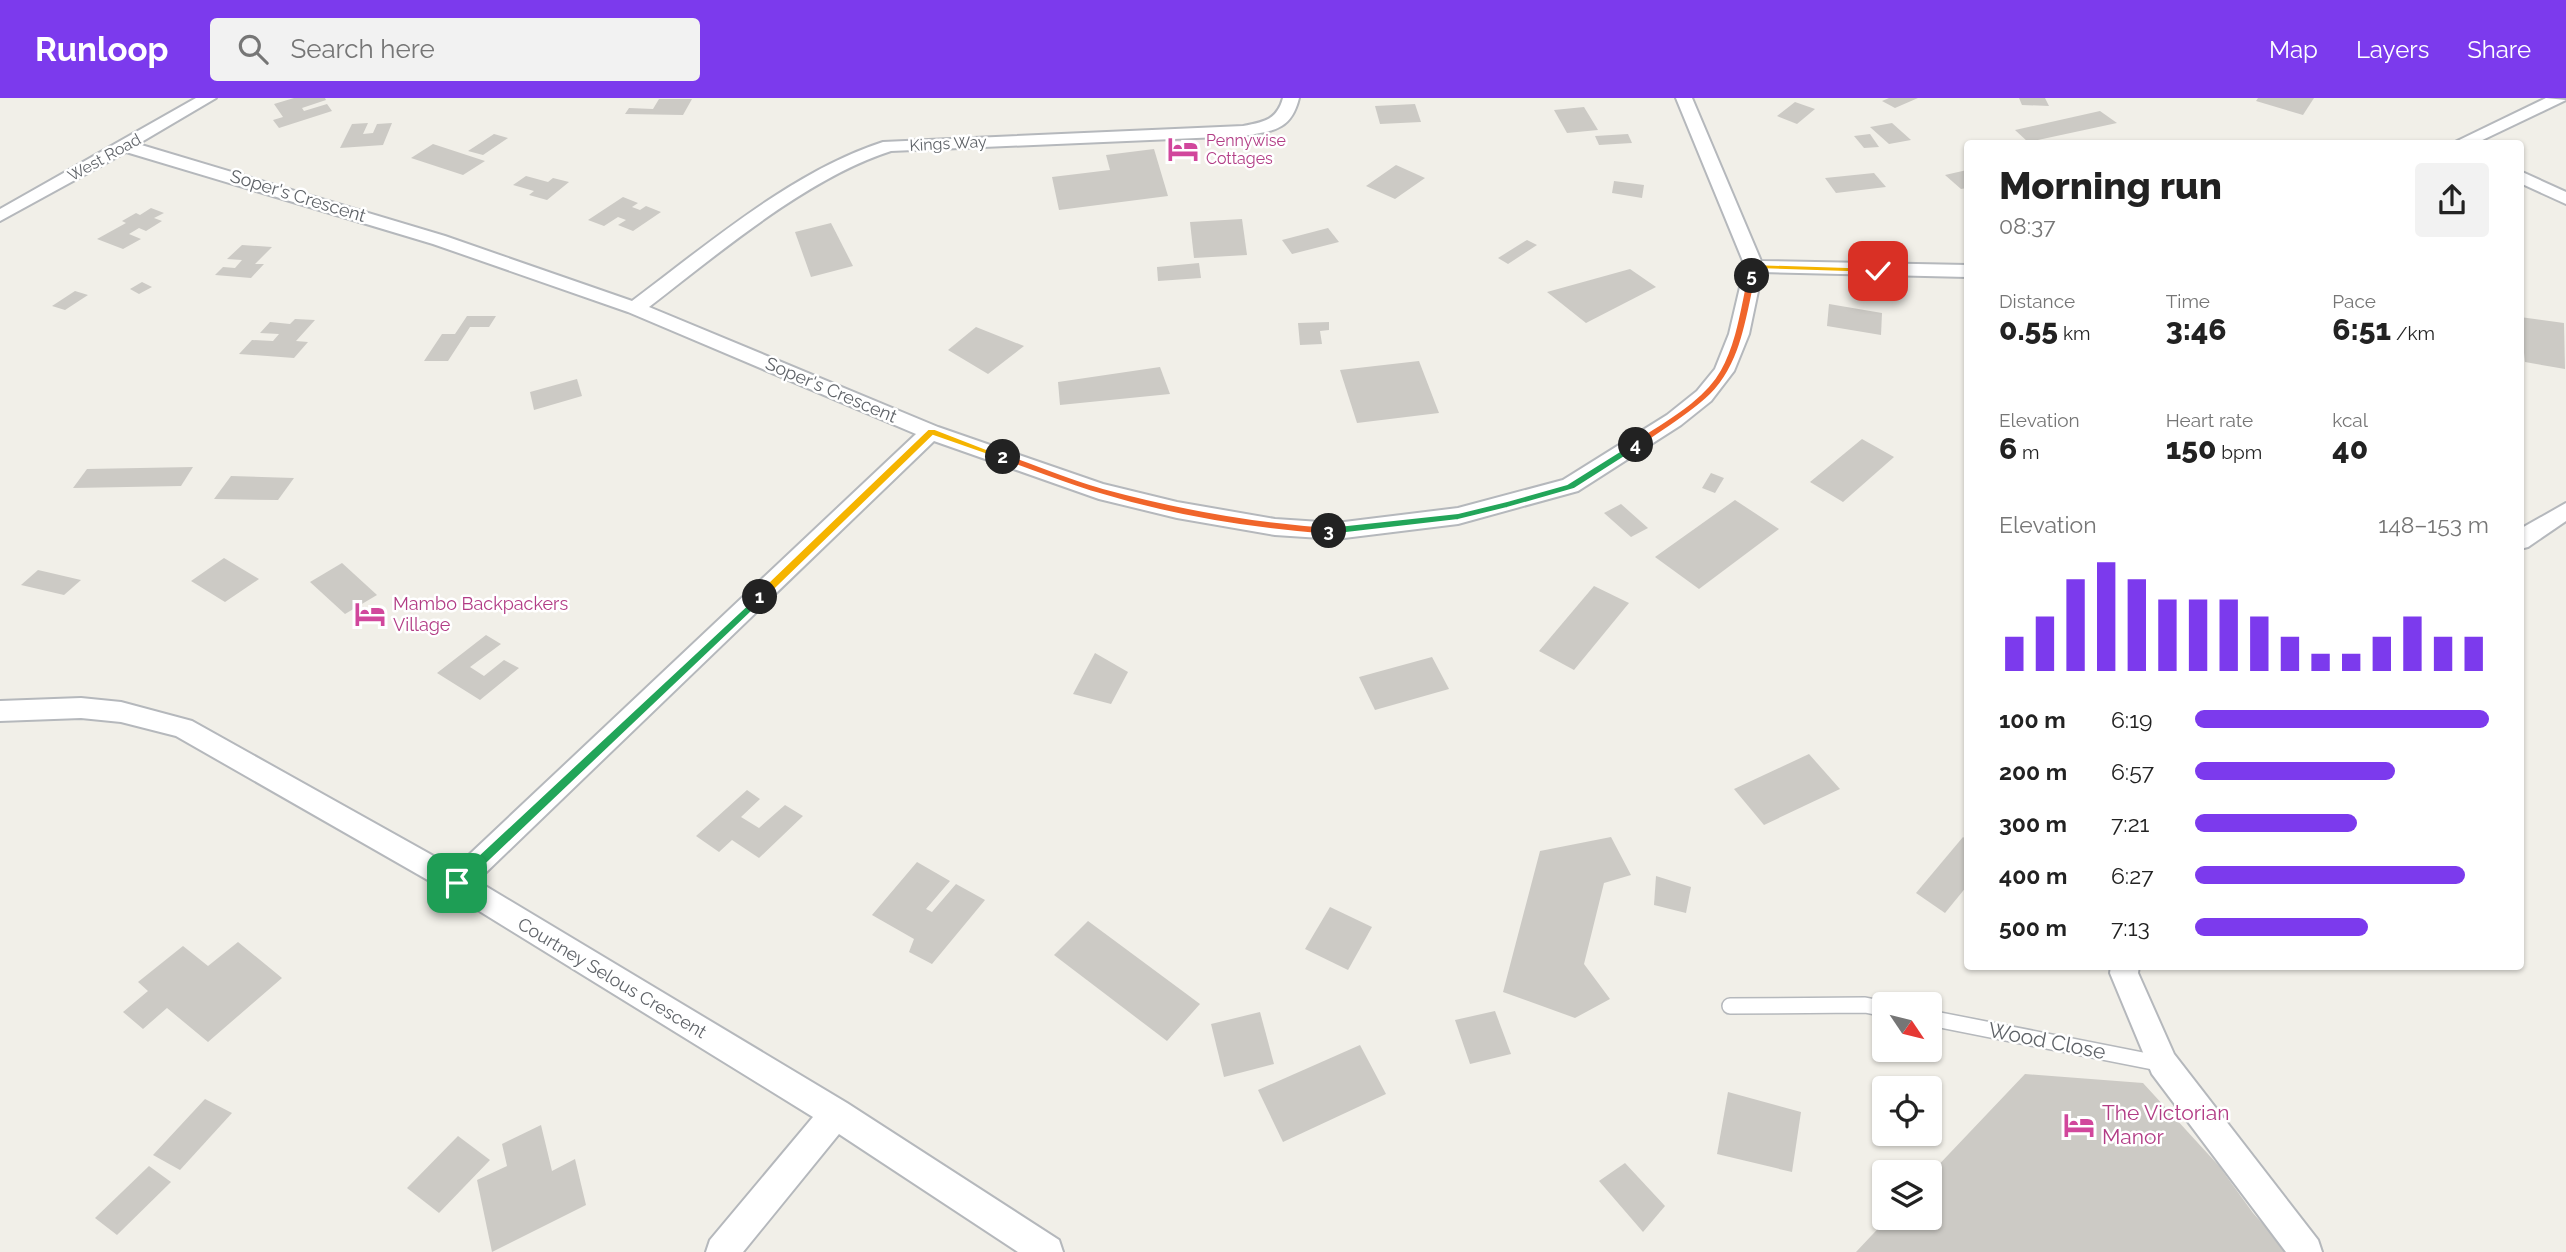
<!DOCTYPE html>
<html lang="en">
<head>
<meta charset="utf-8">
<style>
	body { margin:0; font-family:Raleway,sans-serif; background:#f2f2f2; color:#222; height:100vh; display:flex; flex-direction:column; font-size:26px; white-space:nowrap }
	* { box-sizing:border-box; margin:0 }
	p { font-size:23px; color:#767676 }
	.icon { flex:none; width:38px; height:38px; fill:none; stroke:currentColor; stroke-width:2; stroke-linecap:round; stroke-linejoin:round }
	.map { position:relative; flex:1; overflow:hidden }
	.drawer { position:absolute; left:1964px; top:42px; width:560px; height:830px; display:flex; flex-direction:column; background:#fff; border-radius:7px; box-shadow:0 2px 5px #0004 }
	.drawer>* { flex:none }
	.needle { width:46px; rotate:125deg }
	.fabs { position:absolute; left:1872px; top:894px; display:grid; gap:14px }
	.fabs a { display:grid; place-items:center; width:70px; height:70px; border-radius:7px; background:#fff; box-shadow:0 2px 5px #0004; font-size:35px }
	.pin { position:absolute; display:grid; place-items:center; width:60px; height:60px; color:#fff; margin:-30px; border-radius:14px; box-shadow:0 4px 10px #0006 }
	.km { position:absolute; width:35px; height:35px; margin:-18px; border-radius:50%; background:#222; color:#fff; font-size:19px; line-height:35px; text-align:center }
	.round { display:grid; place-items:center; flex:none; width:74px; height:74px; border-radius:7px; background:#f2f2f2 }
	.summary { display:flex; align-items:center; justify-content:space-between; height:119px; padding:0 35px }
	h1 { font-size:38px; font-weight:800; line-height:52px }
	.figures { display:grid; grid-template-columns:repeat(3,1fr); gap:10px; height:119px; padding:7px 35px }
	.figures div { display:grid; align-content:center }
	.figures b { font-size:30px; font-weight:800 }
	.figures small { font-size:19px; font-weight:400 }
	.figures p { font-size:19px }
	.chart { height:196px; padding:14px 35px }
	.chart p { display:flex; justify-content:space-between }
	.chart svg { width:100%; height:126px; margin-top:7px; stroke:#7c3aed; stroke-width:6 }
	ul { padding:0 35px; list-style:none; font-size:23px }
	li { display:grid; grid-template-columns:112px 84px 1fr; align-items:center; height:52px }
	li i { height:18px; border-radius:9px; background:#7c3aed }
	header { display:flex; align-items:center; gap:42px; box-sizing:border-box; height:98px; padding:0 35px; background:#7c3aed; color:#fff }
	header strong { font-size:33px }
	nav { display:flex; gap:38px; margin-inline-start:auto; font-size:24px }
	.search { width:490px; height:63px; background:#f2f2f2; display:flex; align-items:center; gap:18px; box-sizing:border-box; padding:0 24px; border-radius:7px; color:#767676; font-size:26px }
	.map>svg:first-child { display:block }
	.building { fill:#cccac5 }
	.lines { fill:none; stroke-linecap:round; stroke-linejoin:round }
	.service-casing { stroke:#b5b8bc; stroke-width:18 }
	.minor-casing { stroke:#b5b8bc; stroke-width:4 }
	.service { stroke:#fff; stroke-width:15 }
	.minor { fill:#fff; fill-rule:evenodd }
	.split-1 { fill:#22a559; stroke:#fff; stroke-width:2 }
	.split-2 { fill:#f5b400; stroke:#fff; stroke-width:2 }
	.split-3 { fill:#f0652b; stroke:#fff; stroke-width:2 }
	.split-4 { fill:#22a559; stroke:#fff; stroke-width:2 }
	.split-5 { fill:#f0652b; stroke:#fff; stroke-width:2 }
	.split-6 { fill:#f5b400; stroke:#fff; stroke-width:2 }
	.labels { text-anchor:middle; stroke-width:5; stroke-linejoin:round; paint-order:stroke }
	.far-hotel-label { font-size:16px; fill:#b23c85; stroke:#fff; text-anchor:start }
	.far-street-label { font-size:16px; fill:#5f6368; stroke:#fff }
	.street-label { font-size:18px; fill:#5f6368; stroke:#fff }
	.hotel-label { font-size:18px; fill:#b23c85; stroke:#fff; text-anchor:start }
	.near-street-label { font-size:21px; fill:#5f6368; stroke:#fff }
	.near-hotel-label { font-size:21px; fill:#b23c85; stroke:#fff; text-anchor:start }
</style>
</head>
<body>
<header>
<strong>Runloop</strong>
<div class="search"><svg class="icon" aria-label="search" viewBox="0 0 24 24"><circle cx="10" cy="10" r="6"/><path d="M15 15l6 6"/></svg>Search here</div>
<nav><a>Map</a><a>Layers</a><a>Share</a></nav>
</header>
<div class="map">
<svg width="2566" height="1154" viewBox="0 0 2566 1154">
	<rect width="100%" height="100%" fill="#f1efe8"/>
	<g class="building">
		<polygon points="294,0 325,0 326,2 302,10 304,13 327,6 332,13 279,30 273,22 283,19 274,6"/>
		<polygon points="1889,0 1918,0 1895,10 1882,3"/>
		<polygon points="2019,0 2045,0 2049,8 2022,7"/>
		<polygon points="2258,0 2314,0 2303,17 2256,3"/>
		<polygon points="659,1 692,1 683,17 625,16 629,10 653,11"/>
		<polygon points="1795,4 1815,11 1797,26 1777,18"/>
		<polygon points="1415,6 1421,24 1380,26 1375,8"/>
		<polygon points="1584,9 1598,32 1567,35 1554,12"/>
		<polygon points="2100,13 2117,25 2028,44 2015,32"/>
		<polygon points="368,25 363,36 373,35 377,26 392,25 383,47 340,50 352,26"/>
		<polygon points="1892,25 1911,42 1889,46 1870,29"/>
		<polygon points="494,36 508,40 483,57 468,53"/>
		<polygon points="1628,36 1632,45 1599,47 1595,38"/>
		<polygon points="1870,36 1879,49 1864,50 1854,38"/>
		<polygon points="433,46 485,63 463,77 411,60"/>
		<polygon points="1154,51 1168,98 1059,112 1052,79 1110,72 1106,57"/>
		<polygon points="1396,67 1425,80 1395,101 1366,88"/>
		<polygon points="1967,72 1967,90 1961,91 1945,77"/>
		<polygon points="1874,75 1886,89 1836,95 1825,80"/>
		<polygon points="526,78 548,84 553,80 569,84 547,102 529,97 534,93 513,87"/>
		<polygon points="1614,83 1644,87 1642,100 1612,95"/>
		<polygon points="623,99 638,105 632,109 640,112 646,108 661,114 633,133 618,127 626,122 618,119 604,128 588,122"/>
		<polygon points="151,110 164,115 154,120 162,123 146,133 139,130 129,136 141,141 123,151 97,141 126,125 122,123 136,115 140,117"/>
		<polygon points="1242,121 1247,157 1194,160 1190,124"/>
		<polygon points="831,125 853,168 811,179 795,134"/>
		<polygon points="1328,130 1339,144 1292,156 1282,142"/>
		<polygon points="1527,142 1537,147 1508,166 1498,160"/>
		<polygon points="242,147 272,149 255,166 264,166 251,180 215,177 223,169 235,170 242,162 227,161"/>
		<polygon points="1199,165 1201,180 1158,183 1157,169"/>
		<polygon points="1630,171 1656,189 1586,225 1547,194"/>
		<polygon points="142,184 152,189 139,196 130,191"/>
		<polygon points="75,193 88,197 65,212 52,208"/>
		<polygon points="1829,206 1882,215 1881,237 1827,228"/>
		<polygon points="467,218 496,218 489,229 470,229 448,263 424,263 442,236 455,236"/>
		<polygon points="2520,219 2564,225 2565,271 2525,264"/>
		<polygon points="295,221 315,222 296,243 308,244 294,260 239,256 252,242 273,243 279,236 260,235 270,224 290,226"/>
		<polygon points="1329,224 1329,232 1320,233 1322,246 1300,247 1298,225"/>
		<polygon points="976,229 1024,248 988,276 948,252"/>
		<polygon points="1419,263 1439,315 1357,325 1340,272"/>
		<polygon points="1160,269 1170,296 1060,307 1058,284"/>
		<polygon points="577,281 582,298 534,312 530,294"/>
		<polygon points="1862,341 1894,359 1843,404 1810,384"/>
		<polygon points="193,369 181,388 73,390 87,371"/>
		<polygon points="1711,375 1724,380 1715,395 1702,390"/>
		<polygon points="231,378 294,380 278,402 214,401"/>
		<polygon points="1735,402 1779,431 1699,491 1655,459"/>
		<polygon points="1621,406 1648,430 1631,439 1604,415"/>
		<polygon points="224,460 259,481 225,504 191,483"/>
		<polygon points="342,465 377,497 345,516 310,484"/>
		<polygon points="38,472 81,482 64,497 21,487"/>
		<polygon points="1594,488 1629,505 1574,572 1539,553"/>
		<polygon points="486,537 501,546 470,569 484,578 504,562 519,570 480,602 437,575"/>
		<polygon points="1095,555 1128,574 1111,606 1073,596"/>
		<polygon points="1432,559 1449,591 1375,612 1359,579"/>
		<polygon points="1809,656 1840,691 1764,727 1734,691"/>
		<polygon points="747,692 760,701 741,719 759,730 785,707 803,718 759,760 732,742 719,754 696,738"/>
		<polygon points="1611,739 1631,777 1604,785 1584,866 1610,901 1575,920 1503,894 1540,753"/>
		<polygon points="1963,739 1967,742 1967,788 1945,815 1916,795"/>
		<polygon points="917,764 950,783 926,811 932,814 956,786 985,802 932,866 909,854 914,841 872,817"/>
		<polygon points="1656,778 1691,789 1686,815 1654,807"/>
		<polygon points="1330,809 1372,829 1348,872 1305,851"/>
		<polygon points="1088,823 1200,906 1167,943 1054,857"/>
		<polygon points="238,844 282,880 208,944 167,910 143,931 123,914 148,893 138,884 183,848 208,868"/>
		<polygon points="1495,913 1511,956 1470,966 1455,922"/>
		<polygon points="1260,914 1274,966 1224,979 1211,926"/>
		<polygon points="1360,947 1386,996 1283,1044 1258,992"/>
		<polygon points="2025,976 2143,985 2219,1068 2253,1115 2288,1154 1856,1154 1888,1120 1930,1120 1930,1076"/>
		<polygon points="1728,994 1801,1014 1792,1074 1717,1056"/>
		<polygon points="205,1001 232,1015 180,1072 153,1057"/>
		<polygon points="541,1027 552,1073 575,1061 586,1107 492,1154 477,1082 507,1068 502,1046"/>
		<polygon points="458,1038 490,1062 439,1115 407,1090"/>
		<polygon points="1625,1065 1665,1108 1643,1134 1599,1083"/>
		<polygon points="149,1068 171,1084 117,1137 95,1120"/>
	</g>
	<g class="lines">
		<g class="service-casing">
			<g id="service">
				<polyline points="1730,908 1865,907 1885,911"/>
				<polyline points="1930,920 2163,966"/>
			</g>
		</g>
		<g class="minor-casing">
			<g id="minor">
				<path d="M 196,0 L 216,0 L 138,46 L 445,138 L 632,203 C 708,146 793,73 883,44 L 1243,28 C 1264,24 1277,22 1283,0 L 1299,0 C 1291,33 1272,33 1243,38 L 891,53 C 807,80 719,155 649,209 L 938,329 L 1103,386 L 1177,404 L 1275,421 L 1336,425 L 1458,410 L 1563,382 L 1667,317 L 1697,293 L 1715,271 L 1729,236 L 1745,168 L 1676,0 L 1692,0 L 1761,163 L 1967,167 L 1967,179 L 1762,174 L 1749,236 L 1734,273 L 1711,303 L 1681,327 L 1578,393 L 1458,426 L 1336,441 L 1275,437 L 1177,420 L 1099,401 L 934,343 L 477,783 L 847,1005 L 1059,1142 L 1063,1154 L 1018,1154 L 839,1036 L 743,1154 L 706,1154 L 710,1142 L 813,1019 L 447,793 L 176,638 L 121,624 L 81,620 L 0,623 L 0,603 L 81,600 L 121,604 L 192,623 L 455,770 L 916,336 L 628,214 L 433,146 L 126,54 L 0,123 L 0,111 Z"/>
				<polygon points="2546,0 2566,2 2474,46 2451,46"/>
				<polygon points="2520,73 2566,94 2566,106 2520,85"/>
				<polygon points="2566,405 2566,423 2528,449 2520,451 2520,431"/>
				<polygon points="2111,868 2139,868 2138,875 2174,956 2318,1142 2322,1154 2286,1154 2152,976 2110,875"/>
			</g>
		</g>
		<use href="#service" class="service"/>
		<use href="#minor" class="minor"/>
	</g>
	<polygon class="split-1" points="760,495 765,499 764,502 462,789 453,789 453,781"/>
	<polygon class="split-2" points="928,331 935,331 1007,359 999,361 933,338 764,502 756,502 756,496"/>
	<path class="split-3" d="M 1003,355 C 1036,366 1069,381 1103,390 C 1177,410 1253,424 1329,429 L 1334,433 L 1329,437 C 1251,431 1171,418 1096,395 C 1063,385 1031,372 999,361 L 998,359 Z"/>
	<polygon class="split-4" points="1636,343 1640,344 1640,349 1574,391 1507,410 1458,422 1329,437 1324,433 1329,429 1458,415 1507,403 1567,386"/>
	<path class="split-5" d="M 1752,175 L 1756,178 C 1747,220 1741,271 1706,301 C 1686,319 1662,333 1640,349 L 1633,349 L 1633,344 C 1662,324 1703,303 1720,272 C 1736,243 1740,209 1747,178 Z"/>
	<polygon class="split-6" points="1751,166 1878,170 1882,173 1878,175 1758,171 1756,178 1752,180 1747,178"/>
	<defs>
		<g id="hotel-bare" transform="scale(2.415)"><path d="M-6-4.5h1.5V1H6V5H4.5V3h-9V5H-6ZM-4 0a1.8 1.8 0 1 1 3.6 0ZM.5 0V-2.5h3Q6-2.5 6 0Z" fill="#d1479c" stroke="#fff" stroke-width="2.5" paint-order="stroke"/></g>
	</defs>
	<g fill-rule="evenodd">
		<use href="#hotel-bare" x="1183" y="51"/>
		<use href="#hotel-bare" x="370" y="516"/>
		<use href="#hotel-bare" x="2079" y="1027"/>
	</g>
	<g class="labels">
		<g class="far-hotel-label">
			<text x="1206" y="48">Pennywise<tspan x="1206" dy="18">Cottages</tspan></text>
		</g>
		<g class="far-street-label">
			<text transform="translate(948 45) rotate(-3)" y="6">Kings Way</text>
			<text transform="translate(104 59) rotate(-29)" y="6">West Road</text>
		</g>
		<g class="street-label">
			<text transform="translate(298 98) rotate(17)" y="6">Soper's Crescent</text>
			<text transform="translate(831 292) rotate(23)" y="6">Soper's Crescent</text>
			<text transform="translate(612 880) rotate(31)" y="6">Courtney Selous Crescent</text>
		</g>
		<g class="hotel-label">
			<text x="393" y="512">Mambo Backpackers<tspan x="393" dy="21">Village</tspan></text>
		</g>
		<g class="near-street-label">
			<text transform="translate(2047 943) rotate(11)" y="7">Wood Close</text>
		</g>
		<g class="near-hotel-label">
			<text x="2102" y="1022">The Victorian<tspan x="2102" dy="24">Manor</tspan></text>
		</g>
	</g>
</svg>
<div class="fabs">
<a><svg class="needle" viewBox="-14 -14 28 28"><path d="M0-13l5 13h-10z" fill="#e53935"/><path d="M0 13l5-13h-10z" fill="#767676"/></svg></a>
<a><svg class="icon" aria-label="locate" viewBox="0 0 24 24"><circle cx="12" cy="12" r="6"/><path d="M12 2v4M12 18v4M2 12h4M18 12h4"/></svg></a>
<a><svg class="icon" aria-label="layers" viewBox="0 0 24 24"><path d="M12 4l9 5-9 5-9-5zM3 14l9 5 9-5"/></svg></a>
</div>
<div class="pin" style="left:457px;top:785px;background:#1e9e55"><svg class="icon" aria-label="arrive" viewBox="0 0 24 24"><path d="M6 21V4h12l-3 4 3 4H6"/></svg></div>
<div class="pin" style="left:1878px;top:173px;background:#d93025"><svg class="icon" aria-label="check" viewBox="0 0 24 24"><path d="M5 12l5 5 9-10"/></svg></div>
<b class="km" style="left:760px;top:499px">1</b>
<b class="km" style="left:1003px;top:359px">2</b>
<b class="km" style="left:1329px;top:433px">3</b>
<b class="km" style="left:1636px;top:347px">4</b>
<b class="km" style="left:1752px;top:178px">5</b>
<section class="drawer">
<div class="summary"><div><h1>Morning run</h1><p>08:37</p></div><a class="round"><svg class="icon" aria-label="share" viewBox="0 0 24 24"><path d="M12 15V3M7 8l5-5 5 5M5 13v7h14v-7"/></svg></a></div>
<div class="figures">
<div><p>Distance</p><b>0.55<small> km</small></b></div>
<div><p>Time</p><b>3:46</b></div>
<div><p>Pace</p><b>6:51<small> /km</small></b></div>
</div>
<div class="figures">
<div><p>Elevation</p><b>6<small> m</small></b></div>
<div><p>Heart rate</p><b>150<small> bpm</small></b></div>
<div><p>kcal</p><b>40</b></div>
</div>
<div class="chart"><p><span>Elevation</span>148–153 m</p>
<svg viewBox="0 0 160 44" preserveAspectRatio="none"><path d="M5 44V32M15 44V25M25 44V12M35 44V6M45 44V12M55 44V19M65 44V19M75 44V19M85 44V25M95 44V32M105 44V38M115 44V38M125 44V32M135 44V25M145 44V32M155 44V32"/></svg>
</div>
<ul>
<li><b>100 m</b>6:19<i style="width:100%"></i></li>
<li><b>200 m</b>6:57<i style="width:68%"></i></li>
<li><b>300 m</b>7:21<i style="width:55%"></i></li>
<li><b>400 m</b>6:27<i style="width:92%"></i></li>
<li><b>500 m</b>7:13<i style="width:59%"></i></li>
</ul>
</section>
</div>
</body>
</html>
